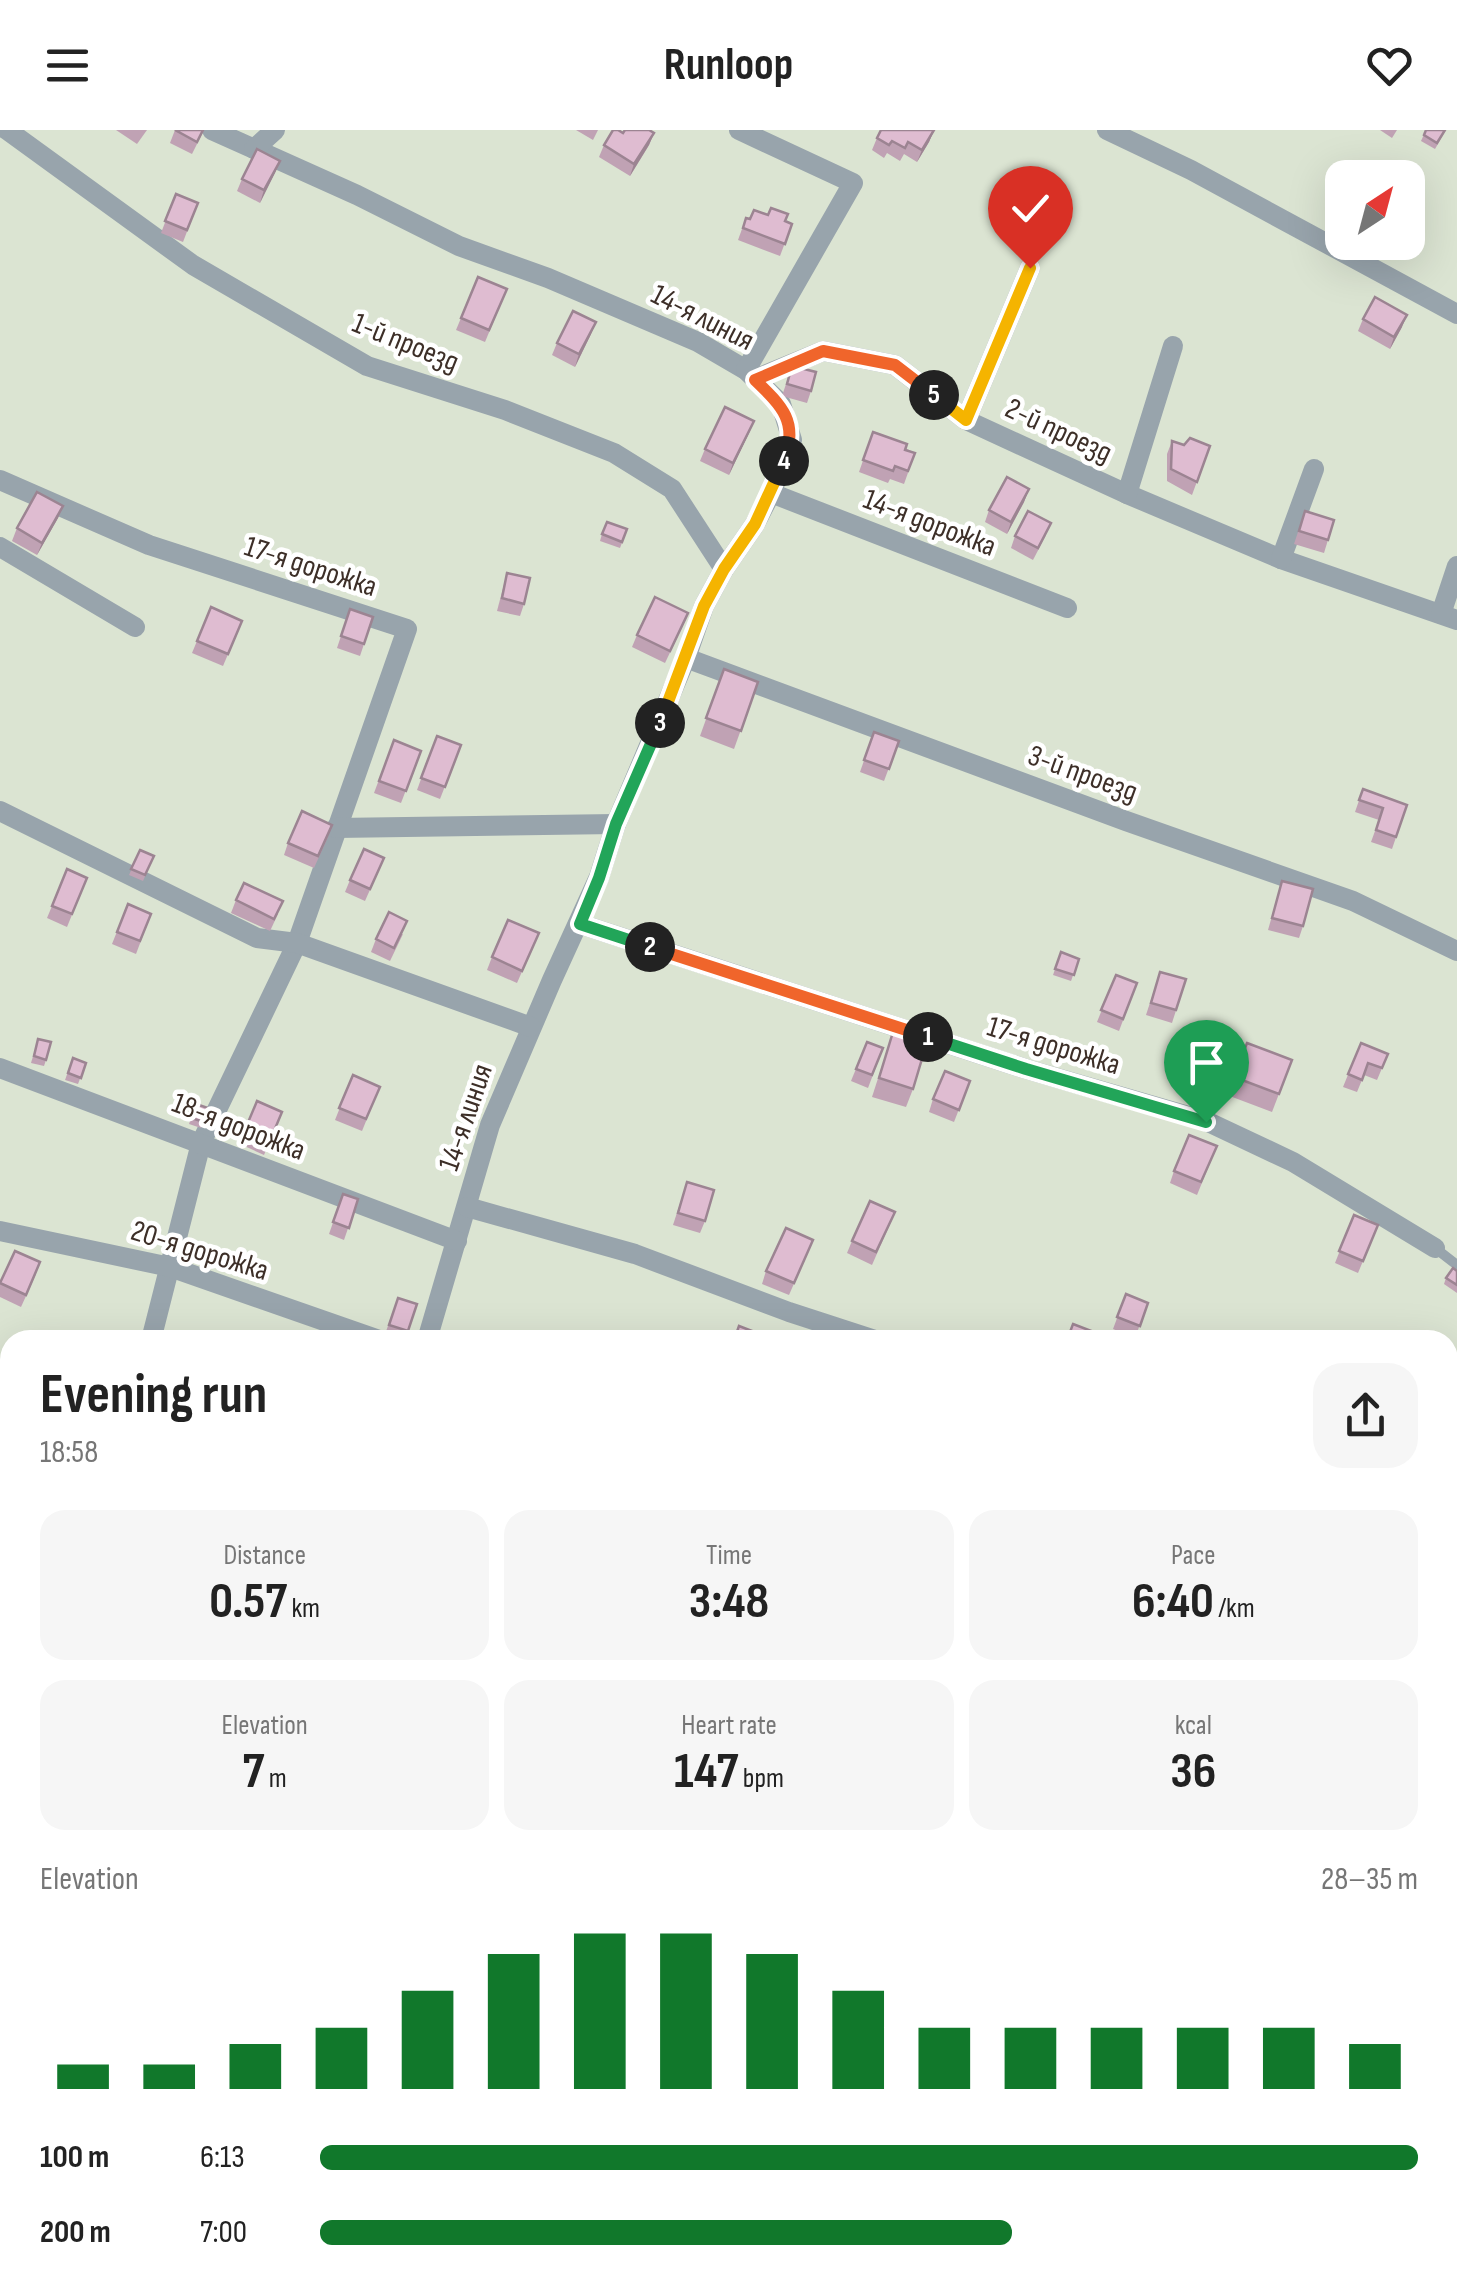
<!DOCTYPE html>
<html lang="en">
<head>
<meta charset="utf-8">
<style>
	body { margin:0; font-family:"Sofia Sans Condensed",sans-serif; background:#f6f6f6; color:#222; height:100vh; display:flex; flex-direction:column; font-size:38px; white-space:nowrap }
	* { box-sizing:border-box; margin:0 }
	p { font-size:32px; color:#767676 }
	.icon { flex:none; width:55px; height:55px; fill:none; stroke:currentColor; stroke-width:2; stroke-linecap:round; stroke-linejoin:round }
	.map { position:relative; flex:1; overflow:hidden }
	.details { position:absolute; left:0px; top:1200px; width:1458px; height:962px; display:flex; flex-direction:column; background:#fff; border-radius:30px 30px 0 0; box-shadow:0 10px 40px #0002 }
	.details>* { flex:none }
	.needle { width:65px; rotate:36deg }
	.tools { position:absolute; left:1325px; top:30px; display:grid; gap:20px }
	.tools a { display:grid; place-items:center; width:100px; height:100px; border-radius:20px; background:#fff; box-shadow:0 10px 40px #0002; font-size:50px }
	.pin { position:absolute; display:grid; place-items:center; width:85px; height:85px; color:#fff; margin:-102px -42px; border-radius:50% 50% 50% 0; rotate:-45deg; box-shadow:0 0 10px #0007 }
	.pin .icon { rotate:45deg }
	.km { position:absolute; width:50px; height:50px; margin:-25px; border-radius:50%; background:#222; color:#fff; font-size:28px; line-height:50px; text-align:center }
	.round { display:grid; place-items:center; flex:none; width:105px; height:105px; border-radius:30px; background:#f6f6f6 }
	.headline { display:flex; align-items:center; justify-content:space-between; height:170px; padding:0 40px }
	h1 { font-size:55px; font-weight:700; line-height:75px }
	.metrics { display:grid; grid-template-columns:repeat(3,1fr); gap:15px; height:170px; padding:10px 40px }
	.metrics div { display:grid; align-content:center; border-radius:25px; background:#f6f6f6; text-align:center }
	.metrics b { font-size:50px; font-weight:700 }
	.metrics small { font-size:28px; font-weight:400 }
	.metrics p { font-size:28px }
	.chart { height:280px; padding:20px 40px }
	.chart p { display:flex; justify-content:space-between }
	.chart svg { width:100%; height:180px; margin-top:10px; stroke:#11782b; stroke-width:6 }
	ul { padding:0 40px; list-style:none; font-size:32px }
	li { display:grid; grid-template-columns:160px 120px 1fr; align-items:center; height:75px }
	li i { height:25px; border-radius:12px; background:#11782b }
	header { display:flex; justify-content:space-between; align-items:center; height:130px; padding:0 40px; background:#fff; font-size:45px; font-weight:700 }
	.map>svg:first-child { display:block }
	.green { fill:#dbe4d2; fill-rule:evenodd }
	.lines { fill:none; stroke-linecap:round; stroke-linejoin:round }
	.stream { stroke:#7f9497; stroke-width:6 }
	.lane { stroke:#98a4ac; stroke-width:10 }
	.street { stroke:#98a4ac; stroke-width:20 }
	.wall { fill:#c0a2b4 }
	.shaded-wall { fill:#9c8492 }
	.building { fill:#dfbcd1; stroke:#9c8492; stroke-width:2.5 }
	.split-1-casing { stroke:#fff; stroke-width:20 }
	.split-2-casing { stroke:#fff; stroke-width:20 }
	.split-3-casing { stroke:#fff; stroke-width:20 }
	.split-4-casing { stroke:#fff; stroke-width:20 }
	.split-5-casing { stroke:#fff; stroke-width:20 }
	.split-6-casing { stroke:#fff; stroke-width:20 }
	.split-1 { stroke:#22a559; stroke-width:12 }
	.split-2 { stroke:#f0652b; stroke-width:12 }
	.split-3 { stroke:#22a559; stroke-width:12 }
	.split-4 { stroke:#f5b400; stroke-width:12 }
	.split-5 { stroke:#f0652b; stroke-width:12 }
	.split-6 { stroke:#f5b400; stroke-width:12 }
	.labels { text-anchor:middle; stroke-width:9; stroke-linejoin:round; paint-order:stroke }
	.street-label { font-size:30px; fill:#3d2f28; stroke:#fff }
</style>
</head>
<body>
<header><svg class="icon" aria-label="menu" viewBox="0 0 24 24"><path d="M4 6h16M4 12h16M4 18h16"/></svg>Runloop<svg class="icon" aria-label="heart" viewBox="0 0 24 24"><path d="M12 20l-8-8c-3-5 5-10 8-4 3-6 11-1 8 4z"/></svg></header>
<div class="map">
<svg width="1457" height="2162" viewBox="0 0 1457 2162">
	<rect width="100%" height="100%" fill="#fbf4f0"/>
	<g class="green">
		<path d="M 0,0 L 1457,0 L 1457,1392 L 1448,1417 L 1448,1210 L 10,1210 L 10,2152 L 248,2153 L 229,2162 L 0,2162 ZM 1342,48 L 1408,48 L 1408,112 L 1342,112 Z"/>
		<polygon points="1457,1624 1457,2162 405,2162 424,2152 1448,2152 1448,1628"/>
	</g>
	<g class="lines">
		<g class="stream">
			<polyline points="1448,1904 1457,1906"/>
			<polyline points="530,2152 555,2162"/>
			<polyline points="405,2162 424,2152"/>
			<polyline points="1455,2162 1449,2132 1457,2119"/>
		</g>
		<g class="lane">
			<polyline points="1435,1118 1457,1135"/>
			<polyline points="1448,1388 1457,1392"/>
			<polyline points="1448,1854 1457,1872"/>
			<polyline points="1010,2152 1016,2162"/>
			<polyline points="183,2162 201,2152"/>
		</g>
		<g class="street">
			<polyline points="7,0 193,135 367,236 505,280 614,323 672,359 724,439"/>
			<polyline points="212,0 357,65 459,116 548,148 698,212 746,240 781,274 792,310 771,363 755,394 724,439 704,476 686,528 616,694 599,747 552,850 490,995 427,1210"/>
			<polyline points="739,0 853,53 746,240"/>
			<polyline points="1107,0 1191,40 1457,184"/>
			<polyline points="254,19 275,0"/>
			<polyline points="755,249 823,221 895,235 966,290 1127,364 1281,429 1457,490"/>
			<polyline points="966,290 1030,138"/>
			<polyline points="0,350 149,415 407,499 297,813 201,1013 151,1210"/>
			<polyline points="771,363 1067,478"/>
			<polyline points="1127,364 1173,216"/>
			<polyline points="0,417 135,497"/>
			<polyline points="1281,429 1314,339"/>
			<polyline points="1441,484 1457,436"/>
			<polyline points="686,528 1126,691 1353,771 1457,821"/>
			<polyline points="0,681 257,808 297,813 531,897"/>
			<polyline points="336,698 616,694"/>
			<polyline points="580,794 1026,939 1206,991 1293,1032 1435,1118"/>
			<polyline points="0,938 457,1111"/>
			<polyline points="467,1077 635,1124 789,1182 875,1210"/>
			<polyline points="0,1101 170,1137 379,1210"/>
			<polyline points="0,1327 10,1329"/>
			<polyline points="0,1539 10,1541"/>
			<polyline points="1448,1612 1457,1607"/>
			<polyline points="0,1757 10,1759"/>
			<polyline points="0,1996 10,1999"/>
			<polyline points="65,2152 87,2161"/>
			<polyline points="356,2162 375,2152"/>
		</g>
	</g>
	<g class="wall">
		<polygon points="116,0 147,0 137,14"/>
		<polygon points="175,0 204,0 192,24 170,13"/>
		<polygon points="576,0 598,0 593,10"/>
		<polygon points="934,0 929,12 917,32 904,24 900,31 887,23 884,28 872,20 877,8"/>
		<polygon points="1380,0 1397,0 1392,8"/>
		<polygon points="1426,0 1446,0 1435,19 1421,11"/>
		<polygon points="623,3 654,3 649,15 630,46 599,27 604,15"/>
		<polygon points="280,31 260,73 237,61 242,49"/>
		<polygon points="176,64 198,73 183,112 161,103"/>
		<polygon points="746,88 785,91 792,94 780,126 738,110"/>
		<polygon points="502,171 485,212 456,200 461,188"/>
		<polygon points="1363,189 1402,197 1390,219 1358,201"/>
		<polygon points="591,204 575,237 552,225 557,213"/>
		<polygon points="792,236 811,261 807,273 782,266"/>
		<polygon points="754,291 729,345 700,331 705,319"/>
		<polygon points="873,302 915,323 904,354 890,349 888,353 859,342"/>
		<polygon points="1172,311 1184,315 1210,316 1192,365 1167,351 1167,324"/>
		<polygon points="1029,359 1024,372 1007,404 985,392 989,380"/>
		<polygon points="63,376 58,388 37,425 12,411 17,398"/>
		<polygon points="1305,381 1334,390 1324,423 1294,414"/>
		<polygon points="627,399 620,418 600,411 602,404"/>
		<polygon points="1046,405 1033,430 1011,418 1015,406"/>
		<polygon points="507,443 524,474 520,486 497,481"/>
		<polygon points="350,479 373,487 360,526 337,518"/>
		<polygon points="242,491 223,536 192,523 197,511"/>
		<polygon points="683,495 665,533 632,517 637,505"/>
		<polygon points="724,539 758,552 734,619 700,606"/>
		<polygon points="874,602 899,611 884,651 860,642"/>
		<polygon points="437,606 461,615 440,669 417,660"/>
		<polygon points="394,610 421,621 401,673 374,663"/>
		<polygon points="1363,659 1407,675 1392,719 1371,712 1379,690 1355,682"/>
		<polygon points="328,707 314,738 284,725 288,713"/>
		<polygon points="140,720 154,726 143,751 129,745"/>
		<polygon points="384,728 365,771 345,762 350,750"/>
		<polygon points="87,748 67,797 47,788 52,776"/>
		<polygon points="1282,751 1303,796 1299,808 1268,800"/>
		<polygon points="236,770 278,784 270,801 231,783"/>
		<polygon points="128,774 151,784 136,824 112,814"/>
		<polygon points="539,803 517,853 487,840 492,827"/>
		<polygon points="403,804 390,831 371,822 376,809"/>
		<polygon points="1061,822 1079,829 1071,851 1053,845"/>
		<polygon points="1160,842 1186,849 1172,893 1146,885"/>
		<polygon points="1116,845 1137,853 1119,901 1097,892"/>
		<polygon points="893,902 913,959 906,977 872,967"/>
		<polygon points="867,912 883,918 868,958 851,951"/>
		<polygon points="1247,913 1292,930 1272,982 1227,965"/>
		<polygon points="1361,913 1388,924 1377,950 1364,945 1357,962 1343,957"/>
		<polygon points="36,916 46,930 44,936 31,933"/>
		<polygon points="73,928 86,933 78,954 65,950"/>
		<polygon points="353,945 380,957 362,1001 335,990"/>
		<polygon points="970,951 954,992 929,982 933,969"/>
		<polygon points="257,971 282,982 264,1025 240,1014"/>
		<polygon points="196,974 208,978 201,998 189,994"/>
		<polygon points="1217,1016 1197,1065 1170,1053 1174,1041"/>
		<polygon points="687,1052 705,1091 700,1103 673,1095"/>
		<polygon points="343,1064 358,1069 344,1110 329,1104"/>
		<polygon points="1354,1085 1378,1095 1358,1143 1335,1133"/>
		<polygon points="890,1094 872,1135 847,1123 852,1111"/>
		<polygon points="813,1110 789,1165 762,1154 766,1141"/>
		<polygon points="1457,1141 1457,1163 1444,1154 1446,1148"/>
		<polygon points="36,1144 21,1177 0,1167 0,1153"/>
		<polygon points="1126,1164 1148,1173 1135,1208 1113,1199"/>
		<polygon points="398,1168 417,1174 405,1210 393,1210 384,1207"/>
	</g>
	<g class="shaded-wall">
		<polygon points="934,0 929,12 917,32 922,20"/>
		<polygon points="654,3 649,15 630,46 634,34"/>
		<polygon points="280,31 275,43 260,73 264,60"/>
		<polygon points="1407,185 1402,197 1390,219 1394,207"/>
		<polygon points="596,192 591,204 575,237 579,224"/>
		<polygon points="754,291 749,303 729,345 733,333"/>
		<polygon points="1029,359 1024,372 1007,404 1011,392"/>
		<polygon points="63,376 58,388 37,425 42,413"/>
	</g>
	<g class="building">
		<polygon points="175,0 203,0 197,12"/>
		<polygon points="613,0 618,0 623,3 625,0 649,0 654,3 634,34 604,15"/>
		<polygon points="881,0 934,0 922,20 908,12 905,18 892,11 889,15 877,8"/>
		<polygon points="1426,0 1445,0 1437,13 1424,5"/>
		<polygon points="257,19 280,31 264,60 242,49"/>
		<polygon points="176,64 198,73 187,100 165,91"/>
		<polygon points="771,78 788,84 785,91 792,94 785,114 743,98 746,88 750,89 754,80 768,85"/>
		<polygon points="478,147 507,159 489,200 461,188"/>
		<polygon points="1375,167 1407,185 1394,207 1363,189"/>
		<polygon points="573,181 596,192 579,224 557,213"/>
		<polygon points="792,236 816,242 811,261 787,254"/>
		<polygon points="725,277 754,291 733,333 705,319"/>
		<polygon points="873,302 907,314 905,320 915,323 908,341 895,336 893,341 863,330"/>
		<polygon points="1190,308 1210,316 1197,352 1171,339 1172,311 1184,315"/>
		<polygon points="1007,347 1029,359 1011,392 989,380"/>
		<polygon points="37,362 63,376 42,413 17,398"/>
		<polygon points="1028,381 1051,393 1038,418 1015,406"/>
		<polygon points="1305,381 1334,390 1328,410 1299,401"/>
		<polygon points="607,392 627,399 622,412 602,404"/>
		<polygon points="507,443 530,448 524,474 502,468"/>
		<polygon points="655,467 688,483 670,521 637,505"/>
		<polygon points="211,477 242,491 228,524 197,511"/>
		<polygon points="350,479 373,487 364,514 341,506"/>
		<polygon points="724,539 758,552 741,601 706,588"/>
		<polygon points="874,602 899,611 889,639 864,630"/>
		<polygon points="437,606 461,615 445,657 421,648"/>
		<polygon points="394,610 421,621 406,661 379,651"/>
		<polygon points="1363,659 1407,675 1396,707 1376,700 1383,678 1359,670"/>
		<polygon points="302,681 332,695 318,726 288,713"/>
		<polygon points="364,719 384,728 370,759 350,750"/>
		<polygon points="140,720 154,726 145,745 131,739"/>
		<polygon points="67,739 87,748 72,784 52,776"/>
		<polygon points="1282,751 1313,759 1303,796 1272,788"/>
		<polygon points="244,753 283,771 274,789 236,770"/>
		<polygon points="128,774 151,784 140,811 117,802"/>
		<polygon points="389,782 407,791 394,818 376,809"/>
		<polygon points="508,790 539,803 522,841 492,827"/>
		<polygon points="1061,822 1079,829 1074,845 1055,839"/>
		<polygon points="1160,842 1186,849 1176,880 1151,873"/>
		<polygon points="1116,845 1137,853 1123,889 1101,880"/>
		<polygon points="893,902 927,912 913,959 879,948"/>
		<polygon points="38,909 51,912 46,930 34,926"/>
		<polygon points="867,912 883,918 872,945 856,939"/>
		<polygon points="1247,913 1292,930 1279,964 1234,947"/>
		<polygon points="1361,913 1388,924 1382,938 1368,933 1362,950 1348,944"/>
		<polygon points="73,928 86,933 81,948 68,943"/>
		<polygon points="945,941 970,951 959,980 933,969"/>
		<polygon points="353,945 380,957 366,989 339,978"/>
		<polygon points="257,971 282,982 269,1013 244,1002"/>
		<polygon points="196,974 208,978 204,992 191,988"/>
		<polygon points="1189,1005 1217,1016 1201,1052 1174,1041"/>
		<polygon points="687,1052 714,1060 705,1091 678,1083"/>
		<polygon points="343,1064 358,1069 349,1098 333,1092"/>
		<polygon points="870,1071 895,1082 876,1122 852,1111"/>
		<polygon points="1354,1085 1378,1095 1363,1131 1339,1121"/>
		<polygon points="786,1098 813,1110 794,1153 766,1141"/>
		<polygon points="15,1121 40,1132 26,1165 0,1153"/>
		<polygon points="1453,1138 1457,1141 1457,1155 1446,1148"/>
		<polygon points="1126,1164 1148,1173 1140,1196 1117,1187"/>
		<polygon points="398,1168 417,1174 408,1201 389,1195"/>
		<polygon points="1073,1194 1094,1202 1092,1210 1067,1210"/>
		<polygon points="739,1196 765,1206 764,1210 734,1210"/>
		<polygon points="2,2119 10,2123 10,2152 16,2152 12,2162 0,2156 0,2125"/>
	</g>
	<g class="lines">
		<g class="split-1-casing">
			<polyline id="split-1" points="928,907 1026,939 1206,992"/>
		</g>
		<g class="split-2-casing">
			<polyline id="split-2" points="650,817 928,907"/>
		</g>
		<g class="split-3-casing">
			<polyline id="split-3" points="650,817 580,794 599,748 616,694 660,593"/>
		</g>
		<g class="split-4-casing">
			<polyline id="split-4" points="660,593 704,476 724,439 755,394 784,331"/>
		</g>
		<g class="split-5-casing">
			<path id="split-5" d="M 784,331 C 799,292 782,276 755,250 L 823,221 L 895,235 L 934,265"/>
		</g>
		<g class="split-6-casing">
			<polyline id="split-6" points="934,265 966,290 1030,138"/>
		</g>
		<use href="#split-1" class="split-1"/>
		<use href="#split-2" class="split-2"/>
		<use href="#split-3" class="split-3"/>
		<use href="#split-4" class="split-4"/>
		<use href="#split-5" class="split-5"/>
		<use href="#split-6" class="split-6"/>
	</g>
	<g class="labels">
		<g class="street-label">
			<text transform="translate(703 187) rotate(27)" y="10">14-я линия</text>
			<text transform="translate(406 212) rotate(22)" y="10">1-й проезд</text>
			<text transform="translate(1059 300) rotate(25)" y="10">2-й проезд</text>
			<text transform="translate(930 392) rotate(21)" y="10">14-я дорожка</text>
			<text transform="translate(311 436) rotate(18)" y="10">17-я дорожка</text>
			<text transform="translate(1083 643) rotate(20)" y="10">3-й проезд</text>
			<text transform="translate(1054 915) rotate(17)" y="10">17-я дорожка</text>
			<text transform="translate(465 987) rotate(-71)" y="10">14-я линия</text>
			<text transform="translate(239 996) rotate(21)" y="10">18-я дорожка</text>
			<text transform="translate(200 1120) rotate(17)" y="10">20-я дорожка</text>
		</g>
	</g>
</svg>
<div class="tools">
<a><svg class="needle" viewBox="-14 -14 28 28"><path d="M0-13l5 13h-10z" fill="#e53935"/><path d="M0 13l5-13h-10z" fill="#767676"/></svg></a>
</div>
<div class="pin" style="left:1206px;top:992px;background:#1e9e55"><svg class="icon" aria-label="arrive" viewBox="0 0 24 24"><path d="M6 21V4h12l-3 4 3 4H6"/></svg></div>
<div class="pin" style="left:1030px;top:138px;background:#d93025"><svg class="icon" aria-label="check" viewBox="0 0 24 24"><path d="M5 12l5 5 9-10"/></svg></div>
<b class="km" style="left:928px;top:907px">1</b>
<b class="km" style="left:650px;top:817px">2</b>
<b class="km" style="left:660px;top:593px">3</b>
<b class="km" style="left:784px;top:331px">4</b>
<b class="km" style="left:934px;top:265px">5</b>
<section class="details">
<div class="headline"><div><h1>Evening run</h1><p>18:58</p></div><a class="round"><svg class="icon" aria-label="share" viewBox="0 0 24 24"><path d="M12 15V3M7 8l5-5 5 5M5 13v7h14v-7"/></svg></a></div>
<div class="metrics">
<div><p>Distance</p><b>0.57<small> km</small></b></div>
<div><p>Time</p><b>3:48</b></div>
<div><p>Pace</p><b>6:40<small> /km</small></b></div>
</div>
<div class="metrics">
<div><p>Elevation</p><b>7<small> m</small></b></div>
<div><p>Heart rate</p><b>147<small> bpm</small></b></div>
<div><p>kcal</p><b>36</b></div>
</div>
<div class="chart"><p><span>Elevation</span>28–35 m</p>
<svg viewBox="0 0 160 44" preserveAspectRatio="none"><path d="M5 44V38M15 44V38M25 44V33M35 44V29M45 44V20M55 44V11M65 44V6M75 44V6M85 44V11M95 44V20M105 44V29M115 44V29M125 44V29M135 44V29M145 44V29M155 44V33"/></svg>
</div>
<ul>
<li><b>100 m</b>6:13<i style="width:100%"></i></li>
<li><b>200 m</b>7:00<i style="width:63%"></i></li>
</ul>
</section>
</div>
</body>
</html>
